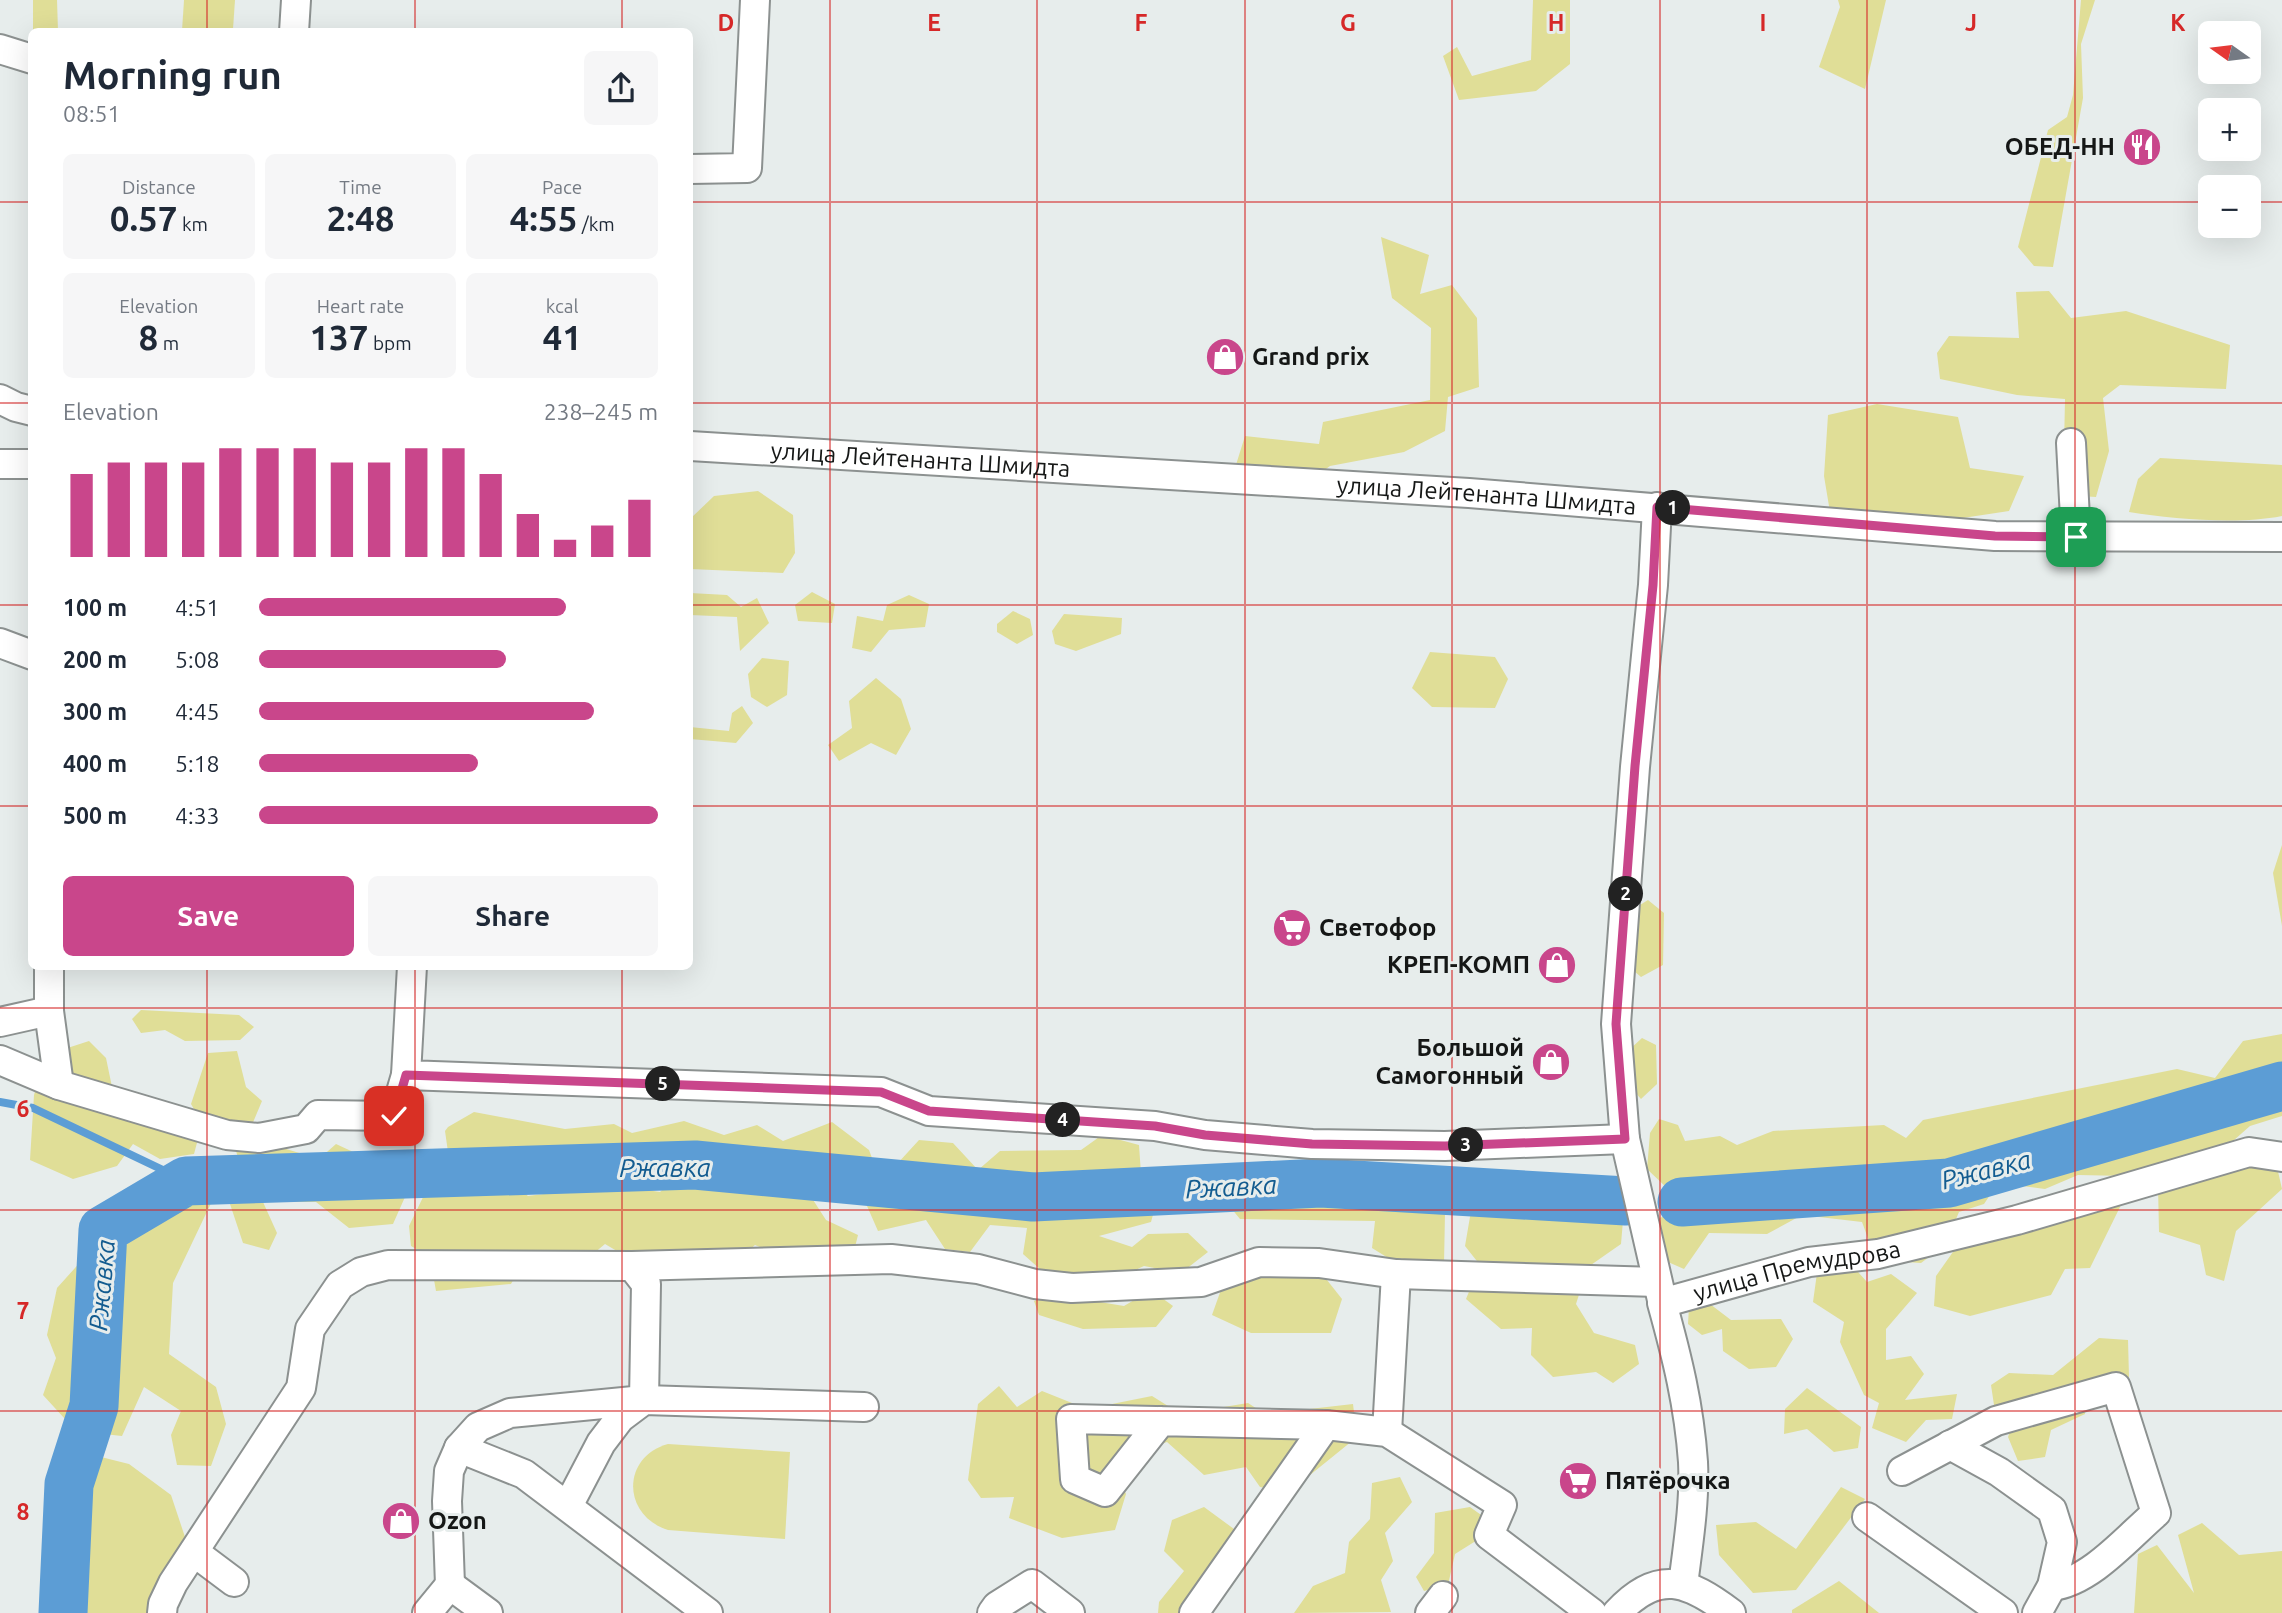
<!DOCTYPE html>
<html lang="en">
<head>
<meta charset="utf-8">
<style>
	body { margin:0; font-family:Ubuntu,sans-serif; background:#f6f6f7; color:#1f2937; height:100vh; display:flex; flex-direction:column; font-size:26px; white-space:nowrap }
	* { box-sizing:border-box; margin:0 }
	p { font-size:23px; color:#747a83 }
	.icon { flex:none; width:38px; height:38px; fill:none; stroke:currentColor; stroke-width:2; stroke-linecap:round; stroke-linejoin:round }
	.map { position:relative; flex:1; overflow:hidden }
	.drawer { position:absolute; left:28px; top:28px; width:665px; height:942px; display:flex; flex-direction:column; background:#fff; border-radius:10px; box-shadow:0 7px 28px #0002 }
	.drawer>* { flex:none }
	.needle { width:46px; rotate:284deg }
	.controls { position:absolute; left:2198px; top:21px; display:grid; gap:14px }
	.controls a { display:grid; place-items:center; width:63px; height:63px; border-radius:10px; background:#fff; box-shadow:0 7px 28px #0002; font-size:35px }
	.pin { position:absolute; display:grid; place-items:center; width:60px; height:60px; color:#fff; margin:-30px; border-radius:14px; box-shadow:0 4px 10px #0006 }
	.km { position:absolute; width:35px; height:35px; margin:-18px; border-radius:50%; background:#222; color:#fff; font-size:19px; line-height:35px; text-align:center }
	.round { display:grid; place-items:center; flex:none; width:74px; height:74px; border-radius:10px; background:#f6f6f7 }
	.overview { display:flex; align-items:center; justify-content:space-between; height:119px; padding:0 35px }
	h1 { font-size:38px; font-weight:700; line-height:52px }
	.metrics { display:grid; grid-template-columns:repeat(3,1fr); gap:10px; height:119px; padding:7px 35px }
	.metrics div { display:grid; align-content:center; border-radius:10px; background:#f6f6f7; text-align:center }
	.metrics b { font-size:35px; font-weight:700 }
	.metrics small { font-size:19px; font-weight:400 }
	.metrics p { font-size:19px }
	.chart { height:196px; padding:14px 35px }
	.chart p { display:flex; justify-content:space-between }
	.chart svg { width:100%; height:126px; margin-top:7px; stroke:#c9468b; stroke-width:6 }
	.action { display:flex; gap:14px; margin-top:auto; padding:14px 35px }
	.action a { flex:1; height:80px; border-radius:10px; background:#c9468b; color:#fff; font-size:28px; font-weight:700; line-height:80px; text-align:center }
	.action a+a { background:#f6f6f7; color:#1f2937 }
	ul { padding:0 35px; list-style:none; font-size:23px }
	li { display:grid; grid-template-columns:112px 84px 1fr; align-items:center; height:52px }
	li i { height:18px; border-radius:9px; background:#c9468b }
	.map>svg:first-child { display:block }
	.green { fill:#e0de97 }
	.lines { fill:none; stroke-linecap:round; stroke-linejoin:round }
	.stream { stroke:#5c9dd5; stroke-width:8 }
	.river { stroke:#5c9dd5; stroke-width:49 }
	.minor-casing { stroke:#8c9190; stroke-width:32 }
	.minor { stroke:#fff; stroke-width:28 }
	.route-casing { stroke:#fff; stroke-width:14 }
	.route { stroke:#c9468b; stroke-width:9 }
	.grid { fill:none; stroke:#d62828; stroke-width:2; stroke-opacity:0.55 }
	.labels { text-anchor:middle; stroke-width:6; stroke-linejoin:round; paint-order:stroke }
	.poi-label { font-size:24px; font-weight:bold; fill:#151716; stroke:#e7edec; text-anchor:start }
	.street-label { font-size:24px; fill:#151716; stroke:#e7edec }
	.water-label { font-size:26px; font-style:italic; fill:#135c90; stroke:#e7edec }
	.grid-label { font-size:23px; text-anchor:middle; font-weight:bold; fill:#d62828; stroke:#e7edec; stroke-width:6; stroke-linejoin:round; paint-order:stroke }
</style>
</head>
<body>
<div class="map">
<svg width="2282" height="1613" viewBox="0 0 2282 1613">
	<rect width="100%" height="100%" fill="#e7edec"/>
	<g class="green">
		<polygon points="33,0 57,0 58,31 33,31"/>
		<polygon points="184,0 235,0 233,29 225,31 182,31"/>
		<polygon points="1533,0 1570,0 1570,64 1536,91 1459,100 1443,56 1457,47 1472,76 1531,60"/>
		<polygon points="1838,0 1886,0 1865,89 1819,67 1840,7"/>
		<polygon points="2081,0 2095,0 2081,44 2083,98 2053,267 2034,266 2018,247 2048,130 2067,117 2073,95"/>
		<polygon points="1381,237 1429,255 1420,294 1452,285 1477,318 1479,387 1448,397 1445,431 1404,452 1330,466 1295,491 1235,468 1245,436 1319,444 1323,422 1430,400 1431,328 1392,298"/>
		<polygon points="2049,291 2071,318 2126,311 2230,345 2226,389 2120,385 2103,398 2109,451 2096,497 2063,495 2065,399 2017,395 1940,379 1937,353 1949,336 2019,338 2016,292"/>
		<polygon points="1877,404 1958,417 1970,468 2024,476 2009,511 1923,524 1830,512 1824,476 1828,415"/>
		<path d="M 2160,458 L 2282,465 L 2282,516 C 2237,525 2174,519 2129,512 L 2138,479 Z"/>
		<polygon points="758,491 793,515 795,553 783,573 690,569 690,519 714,496"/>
		<polygon points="812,592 835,604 832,623 798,621 795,605"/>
		<polygon points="690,593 727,595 741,607 757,598 769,623 740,651 737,617 690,615"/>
		<polygon points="909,595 929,604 925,627 889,630 871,652 852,648 857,616 883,621 887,605"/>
		<polygon points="1013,611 1030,619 1033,635 1017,644 997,632 997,624"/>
		<polygon points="1064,614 1122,618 1121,634 1076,651 1055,644 1052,631"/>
		<polygon points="1430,652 1495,657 1508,679 1495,708 1432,707 1412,688"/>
		<polygon points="762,658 789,661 787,695 767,707 751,697 748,674"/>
		<polygon points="876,678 901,699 911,729 896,755 871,743 839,761 828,745 852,728 849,701"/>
		<polygon points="742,706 753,723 736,743 690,739 690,727 729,731 732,713"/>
		<polygon points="2282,845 2282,926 2273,873"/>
		<polygon points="1648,900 1664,913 1663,965 1641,977 1626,964 1632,910"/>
		<polygon points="141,1010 239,1015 254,1027 240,1040 185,1041 165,1030 141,1033 132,1019"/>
		<polygon points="2282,1034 2282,1116 2250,1126 2225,1148 2126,1176 2078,1175 2045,1189 1998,1183 1984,1204 1959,1212 1945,1245 1921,1263 1876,1260 1862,1222 1802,1215 1767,1234 1709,1233 1684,1269 1668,1262 1659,1218 1702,1206 1702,1189 1668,1189 1647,1169 1650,1133 1659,1119 1678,1125 1685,1141 1720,1136 1737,1145 1773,1131 1884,1125 1906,1138 1923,1120 2177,1069 2215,1078 2243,1041"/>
		<polygon points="1642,1038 1656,1045 1657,1084 1641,1099 1628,1084 1628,1051"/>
		<polygon points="89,1041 106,1058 117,1111 198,1139 194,1154 160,1159 133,1144 117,1166 73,1179 30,1160 34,1095 46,1055"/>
		<polygon points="237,1051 246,1087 262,1101 246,1139 210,1137 191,1104 208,1053"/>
		<polygon points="474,1112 565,1129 614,1124 632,1133 684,1121 724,1135 757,1125 783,1141 832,1122 869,1150 878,1174 839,1186 715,1159 643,1163 625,1159 452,1161 449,1159 445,1131 448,1127"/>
		<polygon points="1102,1135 1139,1145 1141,1174 1157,1200 1151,1222 1099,1236 1132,1247 1148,1234 1188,1233 1208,1252 1181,1273 1144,1266 1107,1283 1041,1270 1023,1254 1027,1228 990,1225 970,1252 945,1249 926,1220 878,1231 867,1206 894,1190 897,1164 919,1140 953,1143 978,1170 1000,1151 1081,1150"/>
		<polygon points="260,1141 319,1159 336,1144 390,1169 405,1197 393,1224 349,1228 316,1202 263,1202 277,1233 269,1250 243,1243 226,1192 242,1170 235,1148"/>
		<polygon points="2239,1157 2277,1167 2282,1189 2236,1231 2224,1281 2206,1275 2200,1245 2159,1232 2158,1186"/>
		<polygon points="181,1167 206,1171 213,1199 173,1283 169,1354 216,1387 226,1424 211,1466 177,1465 171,1435 181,1411 144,1387 122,1436 76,1431 43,1395 56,1358 47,1335 57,1288 93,1248 101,1214 166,1188"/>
		<polygon points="1462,1169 1513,1170 1547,1183 1569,1174 1612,1186 1624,1209 1621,1244 1588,1267 1576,1304 1594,1333 1635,1345 1639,1364 1613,1383 1596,1372 1553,1377 1531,1355 1532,1328 1501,1329 1466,1299 1480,1265 1465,1246 1471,1211 1445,1213 1444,1264 1406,1269 1372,1248 1375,1221 1240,1219 1226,1202 1343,1190 1359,1203 1376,1194 1442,1198"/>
		<polygon points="674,1178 705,1189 731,1182 808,1192 826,1220 858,1235 853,1255 781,1256 755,1245 742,1256 627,1257 605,1244 587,1259 525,1259 511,1284 436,1291 430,1257 411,1246 409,1226 427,1189 510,1182 528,1196 613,1185 660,1192"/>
		<polygon points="2107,1186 2121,1205 2090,1268 2065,1269 2051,1295 1970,1316 1934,1306 1936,1276 1960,1242"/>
		<polygon points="1232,1259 1323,1275 1342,1299 1331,1333 1251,1333 1212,1315"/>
		<polygon points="1850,1263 1867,1282 1891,1274 1917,1293 1886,1329 1886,1360 1911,1356 1924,1374 1905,1400 1957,1394 1952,1419 1926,1420 1906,1442 1872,1428 1879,1403 1864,1395 1840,1342 1844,1322 1813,1302 1817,1273"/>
		<polygon points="1151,1290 1173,1306 1156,1327 1083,1329 1039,1315 1034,1301 1051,1294 1124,1306"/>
		<polygon points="1706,1301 1731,1320 1781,1319 1793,1339 1776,1367 1749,1369 1723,1351 1722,1329 1702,1335 1688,1324 1689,1307"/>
		<polygon points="2099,1338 2128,1340 2129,1377 2082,1388 2085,1414 2051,1430 2045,1457 2018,1461 2008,1437 2016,1415 1994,1405 1991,1385 2009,1373 2053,1375"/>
		<polygon points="999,1386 1017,1407 1042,1391 1087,1409 1152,1396 1181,1414 1248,1403 1265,1414 1353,1404 1357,1437 1289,1492 1260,1487 1246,1467 1204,1475 1167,1442 1112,1461 1126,1494 1115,1530 1062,1538 1009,1518 1014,1497 981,1498 968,1480 978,1404"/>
		<polygon points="1807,1388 1861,1427 1858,1448 1834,1452 1807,1429 1784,1434 1785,1409"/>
		<path d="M 668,1444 L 790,1452 L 785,1539 L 668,1530 C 622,1516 621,1457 668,1444 Z"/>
		<polygon points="89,1454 129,1464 171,1495 185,1537 153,1607 147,1613 56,1613 54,1608 70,1578 59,1498"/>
		<polygon points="1400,1477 1412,1502 1385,1533 1393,1561 1381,1580 1391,1612 1294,1613 1313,1586 1345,1573 1349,1542 1370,1519 1372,1483"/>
		<polygon points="1841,1487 1865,1499 1796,1590 1753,1593 1719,1555 1716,1525 1756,1522 1796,1549"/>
		<polygon points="1204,1507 1234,1529 1238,1563 1203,1613 1158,1613 1159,1602 1184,1571 1164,1551 1172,1520"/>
		<polygon points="1470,1507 1498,1527 1455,1554 1448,1585 1424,1591 1416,1577 1434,1553 1435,1513"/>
		<polygon points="2202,1523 2239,1555 2282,1551 2282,1613 2134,1613 2138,1554 2157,1545 2194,1593 2178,1535"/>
		<polygon points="1839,1581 1879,1613 1792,1613 1792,1610"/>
	</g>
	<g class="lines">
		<polyline class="stream" points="0,1102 33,1108 186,1181"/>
		<g class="river">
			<polyline points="1682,1202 1949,1183 2282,1086"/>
			<polyline points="63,1613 69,1484 94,1406 103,1230 186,1181 695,1165 1033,1197 1321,1183 1626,1201"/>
		</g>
		<g class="minor-casing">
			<g id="minor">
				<polyline points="294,32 296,0"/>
				<polyline points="0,49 32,59"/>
				<polyline points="690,169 747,168 755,0"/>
				<polyline points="0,399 16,407 32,411"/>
				<polyline points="2071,443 2076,537"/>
				<path id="s1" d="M 690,446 L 1469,493 L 1995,536 L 2282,537"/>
				<polyline points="0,464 32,464"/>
				<polyline points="1657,507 1653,585 1635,767 1616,1024 1625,1139 1662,1300"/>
				<polyline points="0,643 32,655"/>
				<polyline points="49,966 49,1011 59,1085"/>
				<polyline points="412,966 406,1075 881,1092 929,1111 1155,1126 1205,1135 1312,1144 1445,1146 1625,1139"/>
				<polyline points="0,1022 49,1011"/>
				<polyline points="0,1060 59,1085 227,1135 259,1138 306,1129 318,1115 394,1116 406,1075"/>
				<polyline points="632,1266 891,1259 978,1269 1035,1284 1072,1288 1201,1282 1259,1262 1319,1263 1396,1274 1657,1282"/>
				<polyline points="1161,1421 1105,1492 1075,1479 1071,1419 1326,1425 1387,1432 1502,1505 1489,1535 1592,1613"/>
				<polyline points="1387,1432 1396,1274"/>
				<polyline points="1950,1445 1999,1472 2052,1510 2062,1542 2052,1586 2037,1613"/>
				<path d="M 1902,1471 L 1996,1421 L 2116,1387 L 2156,1513 C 2127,1538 2090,1582 2052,1586"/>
				<polyline points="568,1506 601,1443 620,1418 644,1400 864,1407"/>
				<polyline points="1867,1517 2003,1613"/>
				<polyline points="194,1552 234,1582"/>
				<polyline points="450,1585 447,1501 449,1471 459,1448"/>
				<path id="s2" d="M 1683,1585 C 1688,1545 1695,1502 1693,1462 C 1689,1405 1677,1357 1662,1303 L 1809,1262 L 1878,1254 L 2017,1220 L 2249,1152 L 2282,1157"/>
				<polyline points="162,1613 163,1604 173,1583 301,1388 310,1329 340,1285 361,1272 388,1265 632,1266 646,1284 644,1400 510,1413 478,1427 459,1448 524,1474 708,1613"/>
				<polyline points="427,1613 450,1585 488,1613"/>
				<polyline points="992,1613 997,1606 1032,1584 1070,1613"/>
				<polyline points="1194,1613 1326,1425"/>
				<polyline points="1430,1613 1443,1596"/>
				<path d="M 1617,1613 C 1658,1568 1688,1581 1731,1613"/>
			</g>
		</g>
		<use href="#minor" class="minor"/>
	</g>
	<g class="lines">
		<g class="route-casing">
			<polyline id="route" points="394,1116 406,1075 881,1092 929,1111 1155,1126 1205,1135 1312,1144 1445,1146 1625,1139 1616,1024 1635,766 1653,585 1657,507 1995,536 2076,537"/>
		</g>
		<use href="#route" class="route"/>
	</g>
	<path class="grid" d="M 207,0 L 207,32M 415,0 L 415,32M 622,0 L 622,32M 830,0 L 830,1613M 1037,0 L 1037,1613M 1245,0 L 1245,1613M 1452,0 L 1452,1613M 1660,0 L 1660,1613M 1867,0 L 1867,1613M 2075,0 L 2075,1613M 0,202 L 32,202M 690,202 L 2210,202M 2249,202 L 2282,202M 0,403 L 32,403M 690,403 L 2282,403M 0,605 L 32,605M 690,605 L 2282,605M 0,806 L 32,806M 690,806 L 2282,806M 207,966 L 207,1613M 415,966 L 415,1613M 622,966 L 622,1613M 0,1008 L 2282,1008M 0,1210 L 2282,1210M 0,1411 L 2282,1411"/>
	<defs>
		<g id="restaurant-disc" transform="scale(2.0125)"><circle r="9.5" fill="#c9468b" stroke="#e7edec"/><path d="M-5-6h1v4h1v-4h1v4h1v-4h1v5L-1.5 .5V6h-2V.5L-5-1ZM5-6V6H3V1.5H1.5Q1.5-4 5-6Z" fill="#fff"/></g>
		<g id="shop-disc" transform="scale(2.0125)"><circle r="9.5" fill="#c9468b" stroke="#e7edec"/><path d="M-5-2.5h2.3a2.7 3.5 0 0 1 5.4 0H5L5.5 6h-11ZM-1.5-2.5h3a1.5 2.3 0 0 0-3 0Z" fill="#fff"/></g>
		<g id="supermarket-disc" transform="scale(2.0125)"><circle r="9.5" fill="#c9468b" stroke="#e7edec"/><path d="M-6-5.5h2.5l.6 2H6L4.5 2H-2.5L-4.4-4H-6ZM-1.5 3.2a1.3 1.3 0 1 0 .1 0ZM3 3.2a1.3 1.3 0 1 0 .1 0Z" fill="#fff"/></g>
	</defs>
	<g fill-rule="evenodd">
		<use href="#restaurant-disc" x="2142" y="147"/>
		<use href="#shop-disc" x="1225" y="357"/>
		<use href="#supermarket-disc" x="1292" y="928"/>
		<use href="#shop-disc" x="1557" y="965"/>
		<use href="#shop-disc" x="1551" y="1062"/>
		<use href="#supermarket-disc" x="1578" y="1481"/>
		<use href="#shop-disc" x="401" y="1521"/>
	</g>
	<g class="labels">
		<g class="poi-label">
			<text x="2115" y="155" text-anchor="end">ОБЕД-НН</text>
			<text x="1252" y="365">Grand prix</text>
			<text x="1319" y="936">Светофор</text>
			<text x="1530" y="973" text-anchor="end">КРЕП-КОМП</text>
			<text x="1524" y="1056" text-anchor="end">Большой<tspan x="1524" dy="28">Самогонный</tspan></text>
			<text x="1605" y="1489">Пятёрочка</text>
			<text x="428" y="1529">Ozon</text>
		</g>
		<g class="street-label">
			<text dy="8" stroke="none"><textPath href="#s1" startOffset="231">улица Лейтенанта Шмидта</textPath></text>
			<text dy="8" stroke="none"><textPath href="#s1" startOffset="798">улица Лейтенанта Шмидта</textPath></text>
			<text dy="8" stroke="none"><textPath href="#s2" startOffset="425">улица Премудрова</textPath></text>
		</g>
		<g class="water-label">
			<text x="665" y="1177">Ржавка</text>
			<text transform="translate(1986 1170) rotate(-14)" y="9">Ржавка</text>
			<text transform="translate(1231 1187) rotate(-3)" y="9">Ржавка</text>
			<text transform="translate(102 1285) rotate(-85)" y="9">Ржавка</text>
		</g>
	</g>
	<g class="grid-label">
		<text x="726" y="31">D</text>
		<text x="934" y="31">E</text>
		<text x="1141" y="31">F</text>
		<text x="1348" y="31">G</text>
		<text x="1556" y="31">H</text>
		<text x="1763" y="31">I</text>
		<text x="1971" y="31">J</text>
		<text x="2178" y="31">K</text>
		<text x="23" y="1117">6</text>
		<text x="23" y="1319">7</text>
		<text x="23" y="1520">8</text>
	</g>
</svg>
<div class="controls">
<a><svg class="needle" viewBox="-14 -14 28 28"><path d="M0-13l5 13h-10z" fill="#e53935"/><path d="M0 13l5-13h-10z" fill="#747a83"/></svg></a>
<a>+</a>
<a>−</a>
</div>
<div class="pin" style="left:2076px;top:537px;background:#1e9e55"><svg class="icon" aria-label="arrive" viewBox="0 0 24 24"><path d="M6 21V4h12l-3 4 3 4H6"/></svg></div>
<div class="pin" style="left:394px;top:1116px;background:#d93025"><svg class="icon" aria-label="check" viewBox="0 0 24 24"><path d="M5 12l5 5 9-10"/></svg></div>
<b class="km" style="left:1673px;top:508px">1</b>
<b class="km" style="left:1626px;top:894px">2</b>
<b class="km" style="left:1466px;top:1145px">3</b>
<b class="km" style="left:1063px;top:1120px">4</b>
<b class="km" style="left:663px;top:1084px">5</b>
<section class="drawer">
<div class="overview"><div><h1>Morning run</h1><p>08:51</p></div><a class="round"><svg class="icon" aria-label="share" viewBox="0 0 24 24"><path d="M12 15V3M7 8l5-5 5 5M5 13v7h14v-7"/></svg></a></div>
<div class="metrics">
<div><p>Distance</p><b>0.57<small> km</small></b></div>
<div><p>Time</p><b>2:48</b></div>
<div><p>Pace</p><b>4:55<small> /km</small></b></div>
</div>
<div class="metrics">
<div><p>Elevation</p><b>8<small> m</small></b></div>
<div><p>Heart rate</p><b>137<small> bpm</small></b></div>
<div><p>kcal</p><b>41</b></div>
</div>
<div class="chart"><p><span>Elevation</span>238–245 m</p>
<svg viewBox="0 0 160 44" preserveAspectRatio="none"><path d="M5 44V15M15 44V11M25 44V11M35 44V11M45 44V6M55 44V6M65 44V6M75 44V11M85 44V11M95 44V6M105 44V6M115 44V15M125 44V29M135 44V38M145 44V33M155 44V24"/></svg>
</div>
<ul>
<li><b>100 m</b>4:51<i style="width:77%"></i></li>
<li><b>200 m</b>5:08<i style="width:62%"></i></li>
<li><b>300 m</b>4:45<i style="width:84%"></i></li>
<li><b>400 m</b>5:18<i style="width:55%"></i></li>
<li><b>500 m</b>4:33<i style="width:100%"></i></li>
</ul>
<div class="action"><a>Save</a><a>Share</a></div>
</section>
</div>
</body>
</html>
